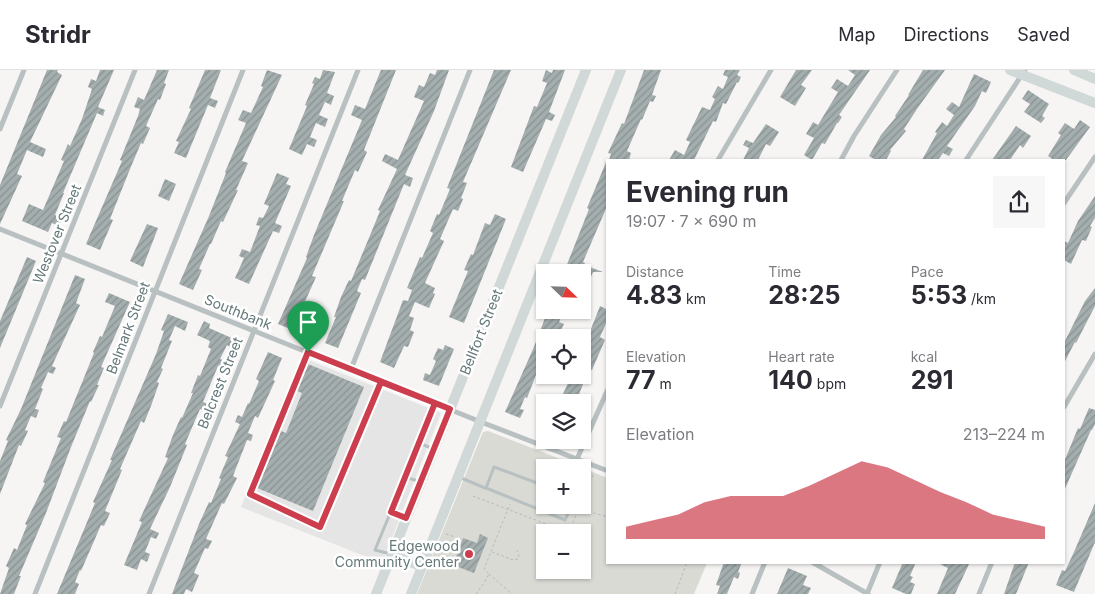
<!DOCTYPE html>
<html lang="en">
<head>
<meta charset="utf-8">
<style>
	body { margin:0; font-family:Inter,sans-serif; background:#f7f7f7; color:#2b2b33; height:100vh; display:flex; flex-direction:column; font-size:19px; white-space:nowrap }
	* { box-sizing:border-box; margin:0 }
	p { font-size:16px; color:#7c7c81 }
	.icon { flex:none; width:28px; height:28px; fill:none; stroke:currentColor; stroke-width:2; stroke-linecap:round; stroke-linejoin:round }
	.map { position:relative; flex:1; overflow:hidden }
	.drawer { position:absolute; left:606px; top:89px; width:459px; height:405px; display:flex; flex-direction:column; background:#fff; border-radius:0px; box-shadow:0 1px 4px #0004 }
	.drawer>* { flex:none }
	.needle { width:32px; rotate:113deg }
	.controls { position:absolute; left:536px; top:194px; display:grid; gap:10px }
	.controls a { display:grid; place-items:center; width:55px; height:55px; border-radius:0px; background:#fff; box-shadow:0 1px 4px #0004; font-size:25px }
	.pin { position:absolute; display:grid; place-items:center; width:42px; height:42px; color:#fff; margin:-51px -21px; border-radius:50% 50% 50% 0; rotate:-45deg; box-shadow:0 0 5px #0007 }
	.pin .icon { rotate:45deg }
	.round { display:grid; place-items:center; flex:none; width:52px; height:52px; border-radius:0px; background:#f7f7f7 }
	.headline { display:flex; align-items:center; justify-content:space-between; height:85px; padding:0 20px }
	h1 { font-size:28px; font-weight:700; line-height:38px }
	.stats { display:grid; grid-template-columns:repeat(3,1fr); gap:8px; height:85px; padding:5px 20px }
	.stats div { display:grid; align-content:center }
	.stats b { font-size:25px; font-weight:700 }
	.stats small { font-size:14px; font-weight:400 }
	.stats p { font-size:14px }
	.chart { height:140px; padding:10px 20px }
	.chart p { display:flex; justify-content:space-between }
	.chart svg { width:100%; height:90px; margin-top:5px; fill:#cc3e4d; opacity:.7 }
	header { display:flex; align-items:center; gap:30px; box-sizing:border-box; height:70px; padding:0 25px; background:#fff; border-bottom:1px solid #e1e1e2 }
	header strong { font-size:24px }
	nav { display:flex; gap:28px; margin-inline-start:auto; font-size:18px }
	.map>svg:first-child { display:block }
	.built { fill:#e4e5e4 }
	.green { fill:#d8dad3; fill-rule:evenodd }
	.building { fill:url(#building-hatch) }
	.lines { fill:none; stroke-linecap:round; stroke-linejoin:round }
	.path { stroke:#b4b9ba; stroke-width:1; stroke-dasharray:2.5 2.5; stroke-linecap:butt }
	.lane { stroke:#b9c0c1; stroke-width:3 }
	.street { stroke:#b9c0c1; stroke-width:5 }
	.secondary { stroke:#d1d8d8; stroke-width:10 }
	.route-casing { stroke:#fff; stroke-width:10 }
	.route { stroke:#cc3e4d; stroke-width:6 }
	.poi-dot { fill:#cc3e4d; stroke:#fff; stroke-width:2 }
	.labels { text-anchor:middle; stroke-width:5; stroke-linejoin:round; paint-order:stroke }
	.street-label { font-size:14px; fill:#65797a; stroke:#fff }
	.poi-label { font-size:14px; fill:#65797a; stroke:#fff; text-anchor:end }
</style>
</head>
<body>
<header>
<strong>Stridr</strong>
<nav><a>Map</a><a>Directions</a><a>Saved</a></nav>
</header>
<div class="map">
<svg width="1095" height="524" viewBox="0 0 1095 524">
	<defs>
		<pattern id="building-hatch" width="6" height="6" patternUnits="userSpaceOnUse" patternTransform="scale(1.25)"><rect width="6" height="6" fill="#a4aeaf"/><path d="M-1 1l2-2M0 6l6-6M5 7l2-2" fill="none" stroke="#899293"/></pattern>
	</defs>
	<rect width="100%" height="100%" fill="#f6f5f3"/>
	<polygon class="built" points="301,287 441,343 382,493 241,437"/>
	<path class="green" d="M 488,361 L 581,397 L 545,398 L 545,435 L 582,435 L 583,398 L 607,408 L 608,492 L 707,493 L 694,524 L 417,524 L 483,362 ZM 545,462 L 582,462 L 582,500 L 545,500 Z"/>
	<g class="building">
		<polygon points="47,0 58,0 57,2 62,5 30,72 46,79 43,87 27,80 17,104 22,106 0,154 0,115"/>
		<polygon points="100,0 114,0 98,37 105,40 103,46 97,43 63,123 64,123 55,145 62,149 59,156 52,153 48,162 22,151 29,134 43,140 64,91 61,90 68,74 70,76 82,49 92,19 88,17 91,9 96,11"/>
		<polygon points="157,0 169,0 164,13 166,14 160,30 158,29 146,56 150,58 143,74 141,73 130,99 110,149 113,150 100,180 86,174 122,91 120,90 138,46 140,39 134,37 138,27 144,30"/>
		<polygon points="205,0 221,0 210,28 218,31 215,38 208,35 186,88 174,83 179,72 176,71 191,39 189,38"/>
		<polygon points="267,0 282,5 242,91 248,93 236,120 238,120 223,152 221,151 211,174 210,174 199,199 202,200 193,220 179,214 209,146 226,103 225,102 246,53 238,50 243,40 251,43 263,17 261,16"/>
		<polygon points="323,0 335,2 327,23 334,26 331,35 325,32 319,45 328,49 325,57 316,53 310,67 317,70 314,77 307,74 302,85 289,79 307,36 305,35 314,14 312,13 315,7 320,9"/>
		<polygon points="381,0 396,0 364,80 367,82 358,102 355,100 342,131 344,131 312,206 316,207 303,236 301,235 296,249 312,255 307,266 278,254 307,188 306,187 314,165 362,50 351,45 355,35 365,39"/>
		<polygon points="437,0 449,0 434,41 405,105 413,108 410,117 404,114 365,210 362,209 357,221 361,223 338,278 325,273 336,247 334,247 341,227 349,210 351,211 371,163 380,141 378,140 397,99 382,91 385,84 398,90 424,31 414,27 419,15 424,17 430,3 435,5"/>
		<polygon points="494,0 511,0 463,112 467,113 461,128 463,129 458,141 453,139 440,169 444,171 425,213 435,218 433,223 435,224 429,238 415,232 409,246 414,248 410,260 414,262 408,277 404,276 394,298 380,292 403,230 408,231 412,220 407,218 420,187 422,188 433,163 430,161 437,144 439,145 450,119 447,118"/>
		<polygon points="546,0 552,3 553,0 565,0 549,42 555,45 552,51 546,49 523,102 511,97 534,36 537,37 547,13 542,11"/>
		<polygon points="644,0 661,0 652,25 656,26 653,32 650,31 642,50 641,49 627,81 631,83 629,90 609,90 611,84 608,83 622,53 624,54"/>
		<polygon points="725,0 740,0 737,5 741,7 738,13 737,12 726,34 723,33 716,52 713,51 694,90 669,90 675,80 684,85 690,72 686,70 702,37 710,40 715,29 712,27 718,16 723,19 728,7 723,5"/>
		<polygon points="796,0 812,0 801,15 806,18 795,36 780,27"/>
		<polygon points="848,0 870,0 839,45 842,47 838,53 837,53 825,74 822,73 812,90 804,85 814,68 806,64 813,52 818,55 838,22 831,18 837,9 848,16 855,5"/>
		<polygon points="923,0 945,0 917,39 904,59 906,61 890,80 891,81 886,90 876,90 869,86 881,65 896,47 895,46 909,25 908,25"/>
		<polygon points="974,4 991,12 986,23 982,21 975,36 947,76 953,79 949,86 943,83 938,90 922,90 937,63 935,62 942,52 947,56 954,45 946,39 952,32 959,37"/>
		<polygon points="1028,20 1049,34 1042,46 1045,48 1041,53 1024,42 1030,34 1022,29"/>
		<polygon points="1080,50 1090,57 1066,90 1054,90 1048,86 1061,65 1058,63 1065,53 1074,59"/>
		<polygon points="766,54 779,62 770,76 766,74 758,90 743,90 749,78 743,75 746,70 753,73"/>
		<polygon points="1016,56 1031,66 1023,78 1020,75 1010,90 992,90"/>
		<polygon points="607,90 608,134 583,192 585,193 584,195 603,202 593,202 590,209 583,206 585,202 564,202 589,139 587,138"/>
		<polygon points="277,103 289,108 286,114 291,116 275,153 282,156 279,163 273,161 249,214 235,208 244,188 239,186 242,179 250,182 260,156 256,155 259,147 263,148 269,136 264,134"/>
		<polygon points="165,109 176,114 169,131 158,126"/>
		<polygon points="1095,126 1095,148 1090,156 1092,157 1086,171 1082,170 1071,194 1064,190 1064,171 1068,173 1078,151"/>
		<polygon points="495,144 506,149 464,253 449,247 468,201 464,200 471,184 473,185 485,153 490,155"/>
		<polygon points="147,154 158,158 143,197 130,191"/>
		<polygon points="27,187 36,191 0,278 0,251"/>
		<polygon points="75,205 85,209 76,233 80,235 52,296 56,298 53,304 48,302 41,318 43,319 35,339 39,340 36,348 31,346 25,360 28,361 21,376 19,375 0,424 0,391 8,371 6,370 21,339"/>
		<polygon points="1095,218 1095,236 1076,273 1075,272 1064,293 1064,273 1085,231"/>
		<polygon points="109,223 130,232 101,297 104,298 97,315 99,315 91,332 90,331 71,377 46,443 19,506 21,506 14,524 0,524 9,498 6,496 14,478 17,480 27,455 25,454 45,413 43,412 61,368 57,367 64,351 66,352 94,283 93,282 100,266 102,267 115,236 105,232"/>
		<polygon points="600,236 608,240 608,249 600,267 605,270 592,300 589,299 576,332 559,332 572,305 582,305 582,283 585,284 591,271 587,269"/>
		<polygon points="548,240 564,240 559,252 564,254 561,260 558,259 554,268 545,268 545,293 539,306 536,305 527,328 525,327 520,339 524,340 520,348 505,342 534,277"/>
		<polygon points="168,244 188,252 185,261 175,256 169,270 172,271 161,298 163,299 157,312 159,313 151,336 144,353 141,351 120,399 122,400 105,441 110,443 104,456 101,455 81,501 80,500 75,512 79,514 75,524 57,524 95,433 93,432 112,390 110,390 156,284 164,261 161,260"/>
		<polygon points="204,251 210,254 209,258 234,269 230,277 227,275 220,289 230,293 227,300 218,296 203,332 208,334 205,341 200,339 185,374 187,375 170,417 150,459 159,463 156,469 151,467 145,482 150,484 147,492 141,489 137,500 124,495 142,452 139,451 168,388 165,387 173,365 181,347 182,348 193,323 191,323 198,305 200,306 211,279 208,277 210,271 197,265"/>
		<polygon points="445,275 454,279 439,316 423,310 425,303 430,305 436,291 433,289 438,278 443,280"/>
		<polygon points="268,282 282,288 273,310 275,311 258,348 255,346 248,363 253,365 251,371 247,370 233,406 237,408 224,434 222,433 206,469 212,471 208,479 205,478 194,503 199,505 192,522 186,519 184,524 172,524 199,454 209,432 211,433 221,409 219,408 228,387 225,386 240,354 235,352 238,345 242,347 248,333 249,334 259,311 256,309"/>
		<polygon points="308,294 364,317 313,441 257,418 281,361 286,363 302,323 297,321"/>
		<polygon points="1089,338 1095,340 1095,354 1092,360 1091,360 1064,421 1064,392 1078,358 1080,359"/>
		<polygon points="1095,433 1095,472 1074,522 1056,515 1062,500 1065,501 1074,482"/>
		<polygon points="480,464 488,468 474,503 453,495 463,468 477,473"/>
		<polygon points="724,492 742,492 738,502 740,503 738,509 734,507 727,524 717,524 720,516 716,515"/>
		<polygon points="903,492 916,492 910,506 913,507 910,512 915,514 911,524 906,524 892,518"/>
		<polygon points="936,492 970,492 955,524 937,524 948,498"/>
		<polygon points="1015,492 1029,492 1016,524 1004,524"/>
		<polygon points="788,498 807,506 803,515 811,518 808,524 777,524"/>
	</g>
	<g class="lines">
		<g class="path">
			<polyline points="473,426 567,462"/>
			<polyline points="582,430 594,403"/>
			<polyline points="579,439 608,447"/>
			<polyline points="569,462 580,435"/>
			<polyline points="446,464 461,469"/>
			<polyline points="492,482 513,490 518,489 519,486 517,480"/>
			<polyline points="678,493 678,492"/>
			<polyline points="489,504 512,524"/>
			<polyline points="551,507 554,500"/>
			<polyline points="476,524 484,513 489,504 484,499 510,434"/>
			<polyline points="675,524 687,492"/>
		</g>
		<g class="lane">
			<polyline points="308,283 250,424 320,457 381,312"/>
			<polyline points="419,373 431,378"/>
			<polyline points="405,407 418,411"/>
			<polyline points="459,407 485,418"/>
			<polyline points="582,411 590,394"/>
			<polyline points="545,416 494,397 486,418 565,450 572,435"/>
			<polyline points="391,442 404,448"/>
			<polyline points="391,484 375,480 435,334"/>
		</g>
		<g class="street">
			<polyline points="0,59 24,0"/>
			<polyline points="718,90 771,0"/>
			<polyline points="841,90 854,66 897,0"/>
			<polyline points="966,90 1025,0"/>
			<polyline points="1064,133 1095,87"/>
			<polyline points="0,159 481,352 608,401"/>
			<polyline points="351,299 470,0"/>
			<polyline points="0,336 135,0"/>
			<polyline points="1064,337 1095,284"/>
			<polyline points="577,389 608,319"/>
			<polyline points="812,492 868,524"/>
			<polyline points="35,524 243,0"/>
			<polyline points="149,524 358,0"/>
			<polyline points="752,524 765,492"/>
			<polyline points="867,524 880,492"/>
			<polyline points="979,524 992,492"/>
		</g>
		<g class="secondary">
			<polyline points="1010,0 1095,33"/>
			<polyline points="1074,0 1095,9"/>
			<polyline points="392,484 422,497"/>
			<polyline points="376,524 586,0"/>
			<polyline points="411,524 621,0"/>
		</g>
	</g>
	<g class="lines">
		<g class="route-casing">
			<polyline id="route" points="308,282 450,339 406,448 391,442 435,333 381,312 320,457 250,424 308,282"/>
		</g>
		<use href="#route" class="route"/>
	</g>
	<circle class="poi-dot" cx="469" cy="484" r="5"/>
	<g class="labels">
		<g class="street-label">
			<text transform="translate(57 164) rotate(-68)" y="5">Westover Street</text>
			<text transform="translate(238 242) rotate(22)" y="5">Southbank</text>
			<text transform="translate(128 258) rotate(-69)" y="5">Belmark Street</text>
			<text transform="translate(481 262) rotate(-68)" y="5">Bellfort Street</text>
			<text transform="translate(220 313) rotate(-68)" y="5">Belcrest Street</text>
		</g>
		<g class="poi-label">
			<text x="459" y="481">Edgewood<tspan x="459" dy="16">Community Center</tspan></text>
		</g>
	</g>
</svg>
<div class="controls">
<a><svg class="needle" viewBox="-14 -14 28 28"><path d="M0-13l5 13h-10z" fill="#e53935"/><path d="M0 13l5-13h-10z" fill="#7c7c81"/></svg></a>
<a><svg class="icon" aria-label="locate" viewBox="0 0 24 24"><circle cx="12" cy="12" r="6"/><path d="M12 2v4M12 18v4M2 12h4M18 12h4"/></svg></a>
<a><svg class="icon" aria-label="layers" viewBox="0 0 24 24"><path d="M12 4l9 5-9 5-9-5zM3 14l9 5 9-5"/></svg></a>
<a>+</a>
<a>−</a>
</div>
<div class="pin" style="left:308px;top:282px;background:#1e9e55"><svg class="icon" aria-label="arrive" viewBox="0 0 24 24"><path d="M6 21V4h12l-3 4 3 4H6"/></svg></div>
<section class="drawer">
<div class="headline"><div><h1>Evening run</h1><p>19:07 · 7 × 690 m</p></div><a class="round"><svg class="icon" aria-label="share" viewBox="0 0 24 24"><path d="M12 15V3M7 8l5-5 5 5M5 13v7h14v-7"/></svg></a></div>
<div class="stats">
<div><p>Distance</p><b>4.83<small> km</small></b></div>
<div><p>Time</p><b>28:25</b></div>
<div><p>Pace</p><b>5:53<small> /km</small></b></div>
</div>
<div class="stats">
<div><p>Elevation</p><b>77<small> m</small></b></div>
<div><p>Heart rate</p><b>140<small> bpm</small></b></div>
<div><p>kcal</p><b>291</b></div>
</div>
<div class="chart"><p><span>Elevation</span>213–224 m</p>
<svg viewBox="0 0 160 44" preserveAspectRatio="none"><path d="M0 44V38L10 35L20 32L30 26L40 23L50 23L60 23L70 18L80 12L90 6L100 9L110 15L120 21L130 26L140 32L150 35L160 38V44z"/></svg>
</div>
</section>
</div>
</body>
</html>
